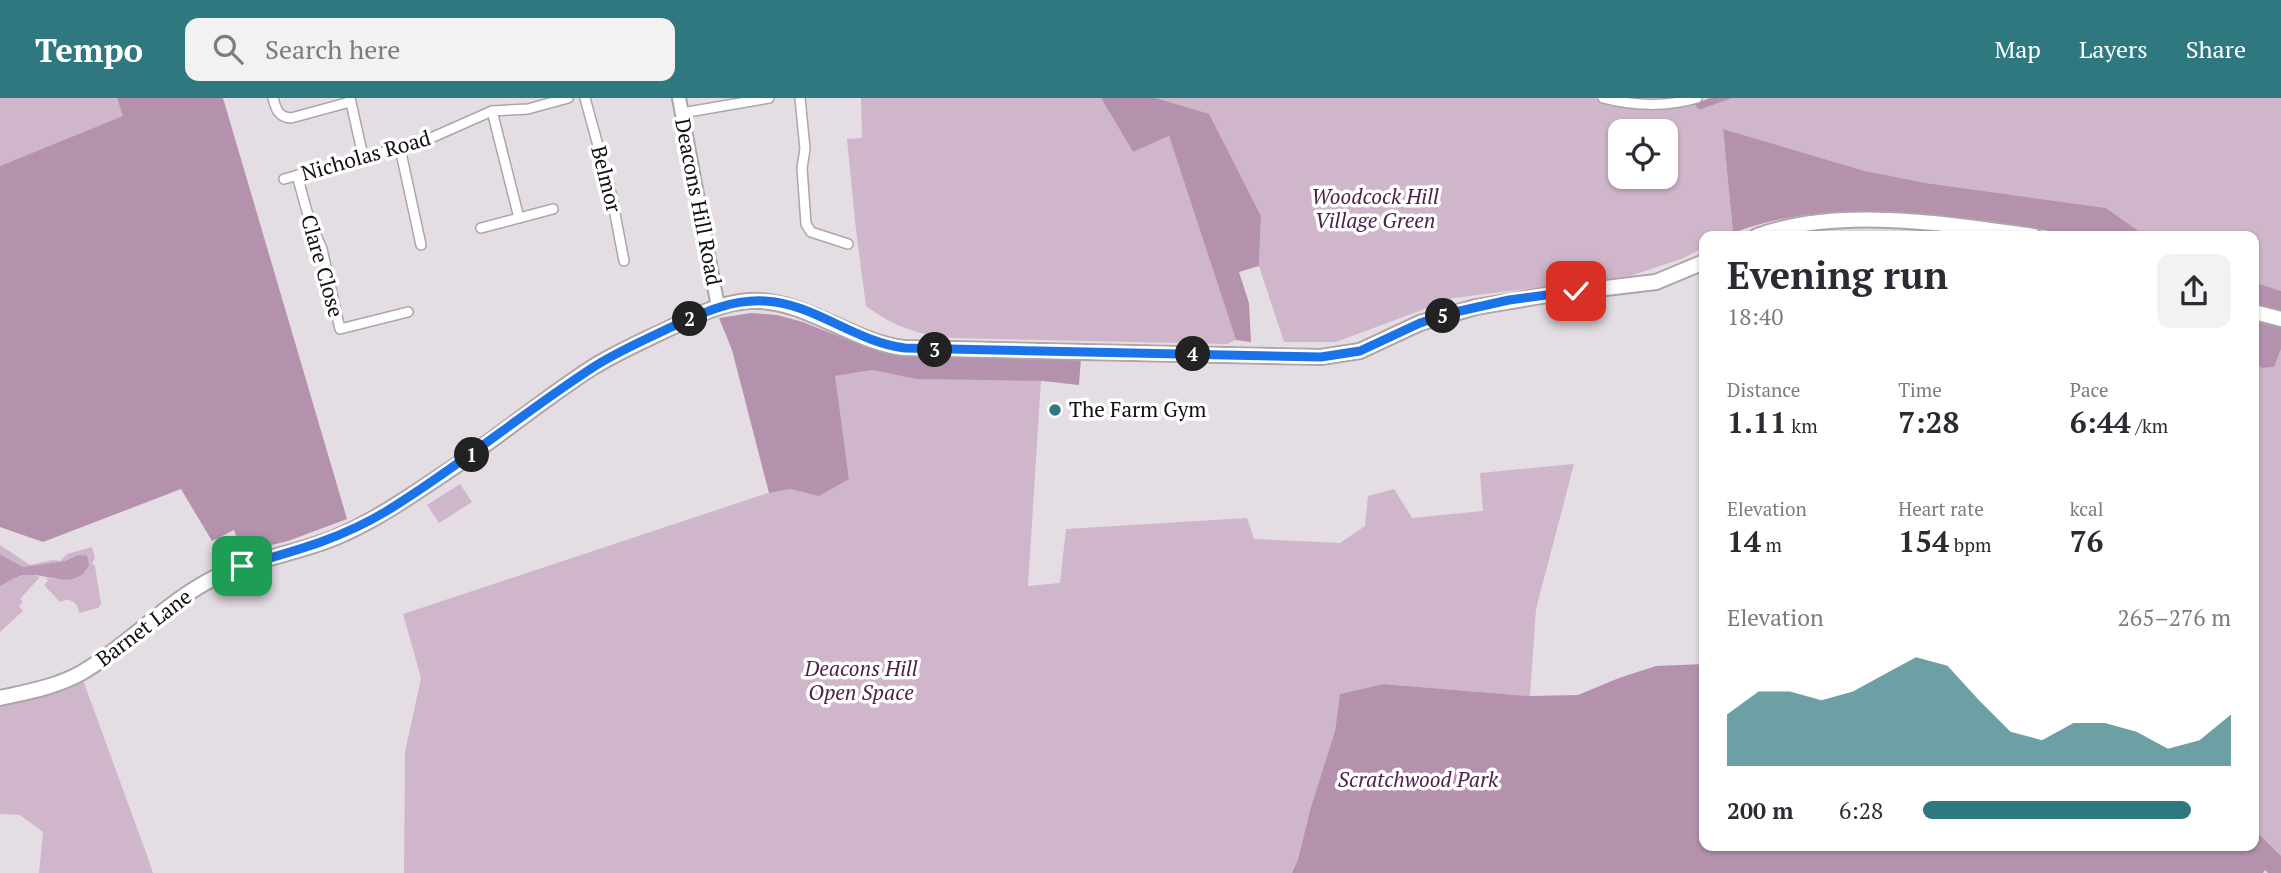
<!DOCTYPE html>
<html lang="en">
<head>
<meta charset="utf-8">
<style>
	body { margin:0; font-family:"PT Serif",serif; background:#f2f2f3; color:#2b2b33; height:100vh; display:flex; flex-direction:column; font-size:26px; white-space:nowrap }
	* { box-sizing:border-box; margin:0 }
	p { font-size:23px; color:#7c7c81 }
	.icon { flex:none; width:38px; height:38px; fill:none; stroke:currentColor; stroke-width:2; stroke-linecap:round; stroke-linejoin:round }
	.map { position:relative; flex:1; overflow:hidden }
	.drawer { position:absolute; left:1699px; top:133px; width:560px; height:620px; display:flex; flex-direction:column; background:#fff; border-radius:14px; box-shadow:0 2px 5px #0004 }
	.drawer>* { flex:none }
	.buttons { position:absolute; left:1608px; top:21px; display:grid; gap:14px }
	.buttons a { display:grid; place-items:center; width:70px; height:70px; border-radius:14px; background:#fff; box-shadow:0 2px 5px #0004; font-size:35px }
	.pin { position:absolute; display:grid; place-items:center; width:60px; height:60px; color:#fff; margin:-30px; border-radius:14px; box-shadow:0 4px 10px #0006 }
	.km { position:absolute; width:35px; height:35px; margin:-18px; border-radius:50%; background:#222; color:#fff; font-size:19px; line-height:35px; text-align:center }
	.round { display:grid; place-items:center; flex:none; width:74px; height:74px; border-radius:14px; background:#f2f2f3 }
	.overview { display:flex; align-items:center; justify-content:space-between; height:119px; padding:0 28px }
	h1 { font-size:38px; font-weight:700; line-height:52px }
	.figures { display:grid; grid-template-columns:repeat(3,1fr); gap:10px; height:119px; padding:7px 28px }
	.figures div { display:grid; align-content:center }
	.figures b { font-size:30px; font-weight:700 }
	.figures small { font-size:19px; font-weight:400 }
	.figures p { font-size:19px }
	.chart { height:196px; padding:14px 28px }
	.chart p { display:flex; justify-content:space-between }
	.chart svg { width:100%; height:126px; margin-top:7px; fill:#2f787f; opacity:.7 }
	ul { padding:0 28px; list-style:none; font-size:23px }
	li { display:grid; grid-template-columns:112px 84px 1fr; align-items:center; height:52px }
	li i { height:18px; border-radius:9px; background:#2f787f }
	header { display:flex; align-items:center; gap:42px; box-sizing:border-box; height:98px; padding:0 35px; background:#2f787f; color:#fff }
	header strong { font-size:33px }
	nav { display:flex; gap:38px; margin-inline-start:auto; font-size:24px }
	.search { width:490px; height:63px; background:#f2f2f3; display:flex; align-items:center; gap:18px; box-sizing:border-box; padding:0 24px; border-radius:14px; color:#7c7c81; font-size:26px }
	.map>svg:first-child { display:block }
	.green { fill:#cfb6ca; fill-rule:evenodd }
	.forest { fill:#b492ae }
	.water { fill:#ba97b3 }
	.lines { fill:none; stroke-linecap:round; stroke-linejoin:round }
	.street-casing { stroke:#ada5ab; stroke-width:12 }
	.secondary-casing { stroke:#ada5ab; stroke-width:16 }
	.primary-casing { stroke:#ada5ab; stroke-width:18 }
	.street { stroke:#fff; stroke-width:9 }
	.secondary { stroke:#fff; stroke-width:12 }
	.primary { stroke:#fff; stroke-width:14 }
	.route-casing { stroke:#fff; stroke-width:14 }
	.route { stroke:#1a73e8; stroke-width:9 }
	.poi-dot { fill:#2f787f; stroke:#fff; stroke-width:2.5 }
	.labels { text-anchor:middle; stroke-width:7; stroke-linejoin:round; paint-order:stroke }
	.street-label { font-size:21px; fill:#110f11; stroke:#fff }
	.park-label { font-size:21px; font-style:italic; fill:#4e2248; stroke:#fff }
	.poi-label { font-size:21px; fill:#110f11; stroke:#fff; text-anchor:start }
</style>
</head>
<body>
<header>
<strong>Tempo</strong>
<div class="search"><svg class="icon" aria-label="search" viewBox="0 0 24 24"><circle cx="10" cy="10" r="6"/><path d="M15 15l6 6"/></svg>Search here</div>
<nav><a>Map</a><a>Layers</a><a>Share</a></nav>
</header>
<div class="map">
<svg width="2281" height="775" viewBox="0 0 2281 775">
	<rect width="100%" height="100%" fill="#e5dde4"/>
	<g class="green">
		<polygon points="0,0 117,0 124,18 0,68"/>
		<path d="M 861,0 L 1101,0 L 1133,54 L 1169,38 L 1236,242 L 1227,246 L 953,240 C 917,236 896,230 866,208 L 856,132 L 847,41 L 862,40 Z"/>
		<path d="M 1156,0 L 1594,0 L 1614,6 L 1694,6 L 1699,12 L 1732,0 L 2281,0 L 2281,193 L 2254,184 L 2254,138 L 2146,138 L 2106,110 L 1926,85 L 1865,73 L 1723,31 L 1733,135 L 1727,138 L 1704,138 L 1704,149 L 1684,160 L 1630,178 L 1454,200 L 1336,244 L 1284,244 L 1259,168 L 1261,118 L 1209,17 ZM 1620,33 L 1666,33 L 1666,79 L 1620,79 Z"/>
		<polygon points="2281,251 2281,758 2254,731 2254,266 2263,270 2274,269"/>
		<polygon points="872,272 916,281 1041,282 1028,488 1060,485 1066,431 1247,420 1254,441 1340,445 1365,428 1368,398 1394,391 1412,420 1483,413 1480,375 1574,366 1536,511 1530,598 1383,586 1340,596 1335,634 1310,712 1298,761 1292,775 404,775 405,654 421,580 403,516 768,395 790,391 819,397 849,380 834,278"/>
		<polygon points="460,386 472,404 439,425 427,407"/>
		<path d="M 0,447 L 30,467 L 53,462 L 60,463 L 67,456 L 92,449 L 95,460 L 92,465 L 95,468 L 101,506 L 98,510 L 79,515 C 78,504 70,499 60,504 L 44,487 L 48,483 L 46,480 C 61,482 77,483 87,471 L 78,457 L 65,463 L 23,469 L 0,456 Z"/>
		<polygon points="30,476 40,479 20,501 23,504 19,508 23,513 0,534 0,488 17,479"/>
		<polygon points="83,582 149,763 153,775 39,775 43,734 20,717 0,716 0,609 68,591"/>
	</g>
	<g class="forest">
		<polygon points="117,0 223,0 347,421 288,443 242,454 234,432 212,443 181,391 43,444 0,429 0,68 123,18"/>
		<polygon points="1101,0 1156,0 1209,16 1261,118 1259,168 1239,174 1249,205 1251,244 1236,242 1169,38 1133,54"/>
		<polygon points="1710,0 1732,0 1699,12 1694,6"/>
		<path d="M 1723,31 L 1865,73 L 1926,85 L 2106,110 L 2146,138 C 2125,138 2103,139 2082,138 C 2063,137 2043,131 2024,129 C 1928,116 1826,99 1733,135 Z"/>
		<polygon points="2254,184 2281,193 2281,213 2254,205"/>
		<polygon points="751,215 777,217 803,224 858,246 898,256 1081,260 1079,287 1043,283 916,281 872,272 835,278 849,381 819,398 790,391 769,395 732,252 719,220"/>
		<polygon points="2254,218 2281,226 2281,251 2274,269 2263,270 2254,266"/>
		<polygon points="1704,566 1704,747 2254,747 2254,731 2281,758 2281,775 2268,775 2265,772 2263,775 1292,775 1298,761 1310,712 1335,633 1340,596 1383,586 1530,598 1578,597 1619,580 1656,568"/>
	</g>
	<path class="water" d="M 0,456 L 23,469 L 65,463 L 78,457 L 87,458 L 89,467 C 76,494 48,475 26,477 C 17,477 9,484 0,488 Z"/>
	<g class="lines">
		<g class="street-casing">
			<g id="street">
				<path d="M 273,0 C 276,11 278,19 291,20 L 350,4"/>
				<polyline points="350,0 363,58"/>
				<polyline points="585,0 611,95 624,163"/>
				<polyline points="800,0 805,51 802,70 806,126 811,134 848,146"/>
				<path d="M 1603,0 C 1633,8 1667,9 1697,0"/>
				<polyline points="682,15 769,0"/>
				<polyline points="400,50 421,147"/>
				<polyline points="297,77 309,121 322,151 340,231 408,214"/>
				<polyline points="284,81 424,43 492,13 528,11 568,0"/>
				<polyline points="519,120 553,111"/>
				<polyline points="481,130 519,120 492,13"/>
			</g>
		</g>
		<g class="secondary-casing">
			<polyline id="secondary" points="679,0 718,209"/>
		</g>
		<g class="primary-casing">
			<g id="primary">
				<path d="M 1757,138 C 1838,108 1950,126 2034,138"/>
				<polyline points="2254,214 2281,221"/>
				<path d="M 0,600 C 27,594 56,589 81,575 C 128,548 165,505 214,480 C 252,461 295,456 334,440 C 371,425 406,401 439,379 C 491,345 538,305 590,271 C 615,255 643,243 670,230 C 695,218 720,205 749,203 C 805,200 850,244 904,250 L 1321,259 L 1360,253 L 1420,225 L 1476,209 L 1547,197 L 1656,184 L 1704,164"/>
			</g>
		</g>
		<use href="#street" class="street"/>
		<use href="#secondary" class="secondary"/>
		<use href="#primary" class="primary"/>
	</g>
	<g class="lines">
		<g class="route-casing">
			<path id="route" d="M 242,468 C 294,453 338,442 385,414 C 456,371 520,317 589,272 C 614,255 643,243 669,230 C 700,216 730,201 765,203 C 813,205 855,244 905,250 L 1321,259 L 1360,253 L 1420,225 L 1451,215 L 1509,202 L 1576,193"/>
		</g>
		<use href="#route" class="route"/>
	</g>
	<circle class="poi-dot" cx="1055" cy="312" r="7"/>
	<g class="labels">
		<g class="street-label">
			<text transform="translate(366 58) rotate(-16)" y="7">Nicholas Road</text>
			<text transform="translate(606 81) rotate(76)" y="7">Belmor</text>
			<text transform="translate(698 104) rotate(79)" y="7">Deacons Hill Road</text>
			<text transform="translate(322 168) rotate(74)" y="7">Clare Close</text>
			<text transform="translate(144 530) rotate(-37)" y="7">Barnet Lane</text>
		</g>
		<g class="park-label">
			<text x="1375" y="106">Woodcock Hill<tspan x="1375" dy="24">Village Green</tspan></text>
			<text x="861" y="578">Deacons Hill<tspan x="861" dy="24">Open Space</tspan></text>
			<text x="1418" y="689">Scratchwood Park</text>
		</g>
		<g class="poi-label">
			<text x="1069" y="319">The Farm Gym</text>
		</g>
	</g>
</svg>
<div class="buttons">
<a><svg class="icon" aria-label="locate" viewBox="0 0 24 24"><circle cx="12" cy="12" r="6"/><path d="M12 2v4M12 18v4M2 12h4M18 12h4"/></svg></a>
</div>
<div class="pin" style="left:242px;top:468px;background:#1e9e55"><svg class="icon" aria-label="arrive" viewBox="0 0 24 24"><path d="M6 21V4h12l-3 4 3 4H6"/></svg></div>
<div class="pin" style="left:1576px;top:193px;background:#d93025"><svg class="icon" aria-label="check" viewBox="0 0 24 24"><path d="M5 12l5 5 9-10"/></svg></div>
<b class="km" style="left:472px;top:357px">1</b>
<b class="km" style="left:690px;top:221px">2</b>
<b class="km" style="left:935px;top:252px">3</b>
<b class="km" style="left:1193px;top:256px">4</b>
<b class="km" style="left:1443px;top:218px">5</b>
<section class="drawer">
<div class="overview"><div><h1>Evening run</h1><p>18:40</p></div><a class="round"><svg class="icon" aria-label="share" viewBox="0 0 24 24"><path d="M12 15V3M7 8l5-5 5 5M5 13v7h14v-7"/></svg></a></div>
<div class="figures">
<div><p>Distance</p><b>1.11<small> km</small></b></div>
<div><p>Time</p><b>7:28</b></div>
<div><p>Pace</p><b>6:44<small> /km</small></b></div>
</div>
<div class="figures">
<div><p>Elevation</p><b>14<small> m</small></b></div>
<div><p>Heart rate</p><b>154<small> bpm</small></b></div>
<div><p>kcal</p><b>76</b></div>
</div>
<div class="chart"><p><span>Elevation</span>265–276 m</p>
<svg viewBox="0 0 160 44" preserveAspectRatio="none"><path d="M0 44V26L10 18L20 18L30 21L40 18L50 12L60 6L70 9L80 21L90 32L100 35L110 29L120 29L130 32L140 38L150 35L160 26V44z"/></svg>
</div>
<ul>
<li><b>200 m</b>6:28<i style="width:87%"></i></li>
</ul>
</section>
</div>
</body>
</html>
